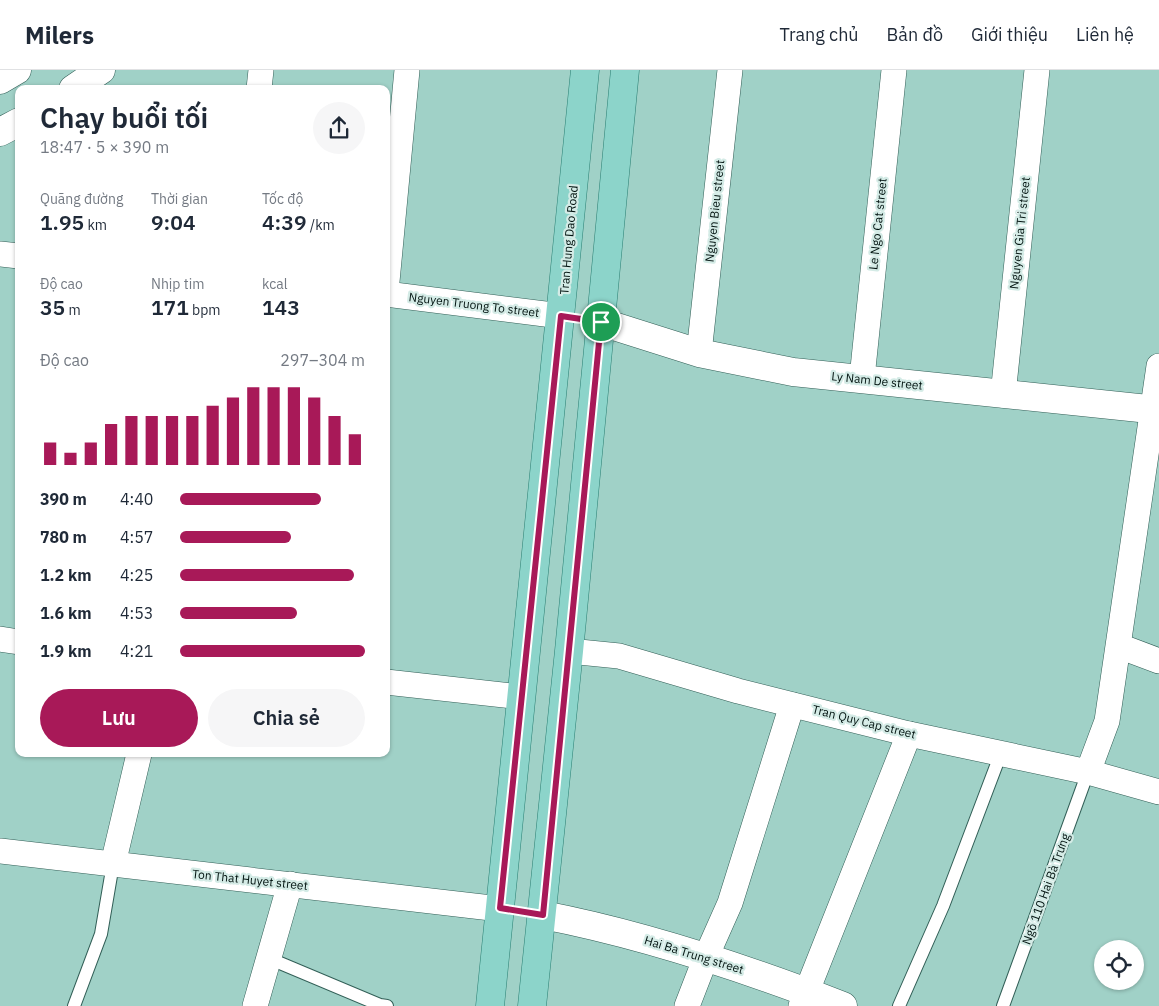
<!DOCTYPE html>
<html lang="vi">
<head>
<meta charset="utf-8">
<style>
	body { margin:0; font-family:"IBM Plex Sans",sans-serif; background:#f6f6f7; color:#1f2937; height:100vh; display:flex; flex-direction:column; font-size:19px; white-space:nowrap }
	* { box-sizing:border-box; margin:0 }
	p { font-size:16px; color:#747a83 }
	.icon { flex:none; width:28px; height:28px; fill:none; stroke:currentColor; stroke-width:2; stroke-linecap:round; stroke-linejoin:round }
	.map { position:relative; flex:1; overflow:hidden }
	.side { position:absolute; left:15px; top:15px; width:375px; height:672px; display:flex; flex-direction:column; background:#fff; border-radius:10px; box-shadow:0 1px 4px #0004 }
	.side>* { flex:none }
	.fabs { position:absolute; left:1094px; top:870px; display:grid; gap:10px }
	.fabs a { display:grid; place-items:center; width:50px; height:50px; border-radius:50%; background:#fff; box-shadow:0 1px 4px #0004; font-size:25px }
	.pin { position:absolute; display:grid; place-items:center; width:42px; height:42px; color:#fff; margin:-21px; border:2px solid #fff; border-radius:50%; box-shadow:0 1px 5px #0007 }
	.round { display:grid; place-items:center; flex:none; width:52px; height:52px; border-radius:26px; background:#f6f6f7 }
	.headline { display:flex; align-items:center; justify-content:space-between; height:85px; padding:0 25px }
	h1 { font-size:28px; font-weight:600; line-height:38px }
	.stats { display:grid; grid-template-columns:repeat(3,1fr); gap:8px; height:85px; padding:5px 25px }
	.stats div { display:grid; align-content:center }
	.stats b { font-size:21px; font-weight:600 }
	.stats small { font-size:14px; font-weight:400 }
	.stats p { font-size:14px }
	.chart { height:140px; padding:10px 25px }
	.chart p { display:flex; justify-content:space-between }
	.chart svg { width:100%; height:90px; margin-top:5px; stroke:#a81958; stroke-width:6 }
	.button { display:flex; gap:10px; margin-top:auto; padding:10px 25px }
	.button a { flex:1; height:58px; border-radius:30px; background:#a81958; color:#fff; font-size:20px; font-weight:600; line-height:58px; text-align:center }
	.button a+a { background:#f6f6f7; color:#1f2937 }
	ul { padding:0 25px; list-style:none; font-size:16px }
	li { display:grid; grid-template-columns:80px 60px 1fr; align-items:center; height:38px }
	li i { height:12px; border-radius:6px; background:#a81958 }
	header { display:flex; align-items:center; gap:30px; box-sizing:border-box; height:70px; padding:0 25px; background:#fff; border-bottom:1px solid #e0e1e3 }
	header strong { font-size:24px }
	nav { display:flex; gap:28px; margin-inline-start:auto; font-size:18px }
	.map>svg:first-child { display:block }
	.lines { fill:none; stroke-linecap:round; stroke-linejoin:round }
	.lane-casing { stroke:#325f57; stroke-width:14 }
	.street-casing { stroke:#325f57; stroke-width:26 }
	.secondary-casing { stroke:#325f57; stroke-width:29 }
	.primary-casing { stroke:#2a7e72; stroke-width:29 }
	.lane { stroke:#fff; stroke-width:12 }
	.street { stroke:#fff; stroke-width:25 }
	.secondary { stroke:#fff; stroke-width:28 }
	.primary { stroke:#8cd4ca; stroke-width:28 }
	.route-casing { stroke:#fff; stroke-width:10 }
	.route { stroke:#a81958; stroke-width:6 }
	.labels { text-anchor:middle; stroke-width:4.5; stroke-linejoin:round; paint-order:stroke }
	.street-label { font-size:12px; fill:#021310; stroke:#d4ebe6 }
</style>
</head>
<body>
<header>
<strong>Milers</strong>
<nav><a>Trang chủ</a><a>Bản đồ</a><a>Giới thiệu</a><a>Liên hệ</a></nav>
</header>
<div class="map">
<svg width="1159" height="936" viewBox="0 0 1159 936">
	<rect width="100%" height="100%" fill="#a0d1c7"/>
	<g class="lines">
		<g class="lane-casing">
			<g id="lane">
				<polyline points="268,888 380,935 387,936"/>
				<polyline points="74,936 101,864 113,794"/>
				<polyline points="899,936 943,836 1001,683"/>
				<polyline points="1003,936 1088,702"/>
			</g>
		</g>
		<g class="street-casing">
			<g id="street">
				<polyline points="259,19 261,0"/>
				<polyline points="0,184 19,186"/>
				<polyline points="386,222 407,0"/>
				<polyline points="386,224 561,246"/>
				<polyline points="699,283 730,0"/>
				<polyline points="862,308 894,0"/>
				<polyline points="1003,325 1037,0"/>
				<polyline points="0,569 19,572"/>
				<polyline points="1119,576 1159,591"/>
				<polyline points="569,581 619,586 738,621 909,664 1088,702 1159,722"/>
				<polyline points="386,612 521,627"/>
				<polyline points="1088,702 1107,651 1159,296"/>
				<polyline points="0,781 500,839"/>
				<polyline points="113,794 139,684"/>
				<polyline points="255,936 290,814"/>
				<polyline points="687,936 706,887 730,833 792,635"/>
				<polyline points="801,936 909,664"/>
			</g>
		</g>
		<g class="secondary-casing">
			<g id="secondary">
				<polyline points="0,10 17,0"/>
				<polyline points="73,19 101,0"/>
				<polyline points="0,62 19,52"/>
				<polyline points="601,252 699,283 793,302 1159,340"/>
				<path d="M 543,845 C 646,865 745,898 843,936"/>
			</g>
		</g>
		<g class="primary-casing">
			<g id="primary">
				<polyline points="490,936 585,0"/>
				<polyline points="532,936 569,581 625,0"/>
			</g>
		</g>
		<use href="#lane" class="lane"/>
		<use href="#street" class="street"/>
		<use href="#secondary" class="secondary"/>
		<use href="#primary" class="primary"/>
	</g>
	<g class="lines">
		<g class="route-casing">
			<polygon id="route" points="561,246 601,252 543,845 500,838"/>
		</g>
		<use href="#route" class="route"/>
	</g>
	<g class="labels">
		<g class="street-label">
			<text transform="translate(715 141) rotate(-84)" y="4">Nguyen Bieu street</text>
			<text transform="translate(878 154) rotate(-84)" y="4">Le Ngo Cat street</text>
			<text transform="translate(1020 163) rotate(-84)" y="4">Nguyen Gia Tri street</text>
			<text transform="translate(569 170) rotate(-85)" y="4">Tran Hung Dao Road</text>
			<text transform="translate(474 235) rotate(7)" y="4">Nguyen Truong To street</text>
			<text transform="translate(877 311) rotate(6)" y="4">Ly Nam De street</text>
			<text transform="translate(864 652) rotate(14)" y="4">Tran Quy Cap street</text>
			<text transform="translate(250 810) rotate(6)" y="4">Ton That Huyet street</text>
			<text transform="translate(1046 819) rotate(-70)" y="4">Ngõ 110 Hai Bà Trưng</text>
			<text transform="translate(694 885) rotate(17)" y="4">Hai Ba Trung street</text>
		</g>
	</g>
</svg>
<div class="fabs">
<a><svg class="icon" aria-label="locate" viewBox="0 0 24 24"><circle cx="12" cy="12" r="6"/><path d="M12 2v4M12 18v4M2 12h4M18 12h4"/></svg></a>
</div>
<div class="pin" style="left:601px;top:252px;background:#1e9e55"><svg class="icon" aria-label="arrive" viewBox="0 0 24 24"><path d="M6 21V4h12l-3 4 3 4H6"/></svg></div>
<section class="side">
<div class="headline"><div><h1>Chạy buổi tối</h1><p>18:47 · 5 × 390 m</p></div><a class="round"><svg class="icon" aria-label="share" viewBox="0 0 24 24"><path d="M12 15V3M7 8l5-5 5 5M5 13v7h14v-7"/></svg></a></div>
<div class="stats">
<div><p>Quãng đường</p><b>1.95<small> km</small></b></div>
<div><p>Thời gian</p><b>9:04</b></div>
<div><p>Tốc độ</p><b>4:39<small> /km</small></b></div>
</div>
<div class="stats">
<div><p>Độ cao</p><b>35<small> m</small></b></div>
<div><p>Nhịp tim</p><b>171<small> bpm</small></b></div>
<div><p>kcal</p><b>143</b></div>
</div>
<div class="chart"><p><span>Độ cao</span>297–304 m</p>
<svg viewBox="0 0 160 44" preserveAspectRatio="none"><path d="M5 44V33M15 44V38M25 44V33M35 44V24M45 44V20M55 44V20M65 44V20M75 44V20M85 44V15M95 44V11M105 44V6M115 44V6M125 44V6M135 44V11M145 44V20M155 44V29"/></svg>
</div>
<ul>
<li><b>390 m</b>4:40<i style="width:76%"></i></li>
<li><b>780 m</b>4:57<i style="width:60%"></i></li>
<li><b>1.2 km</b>4:25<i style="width:94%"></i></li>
<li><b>1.6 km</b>4:53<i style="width:63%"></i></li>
<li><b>1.9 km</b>4:21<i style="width:100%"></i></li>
</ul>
<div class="button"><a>Lưu</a><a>Chia sẻ</a></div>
</section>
</div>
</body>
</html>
